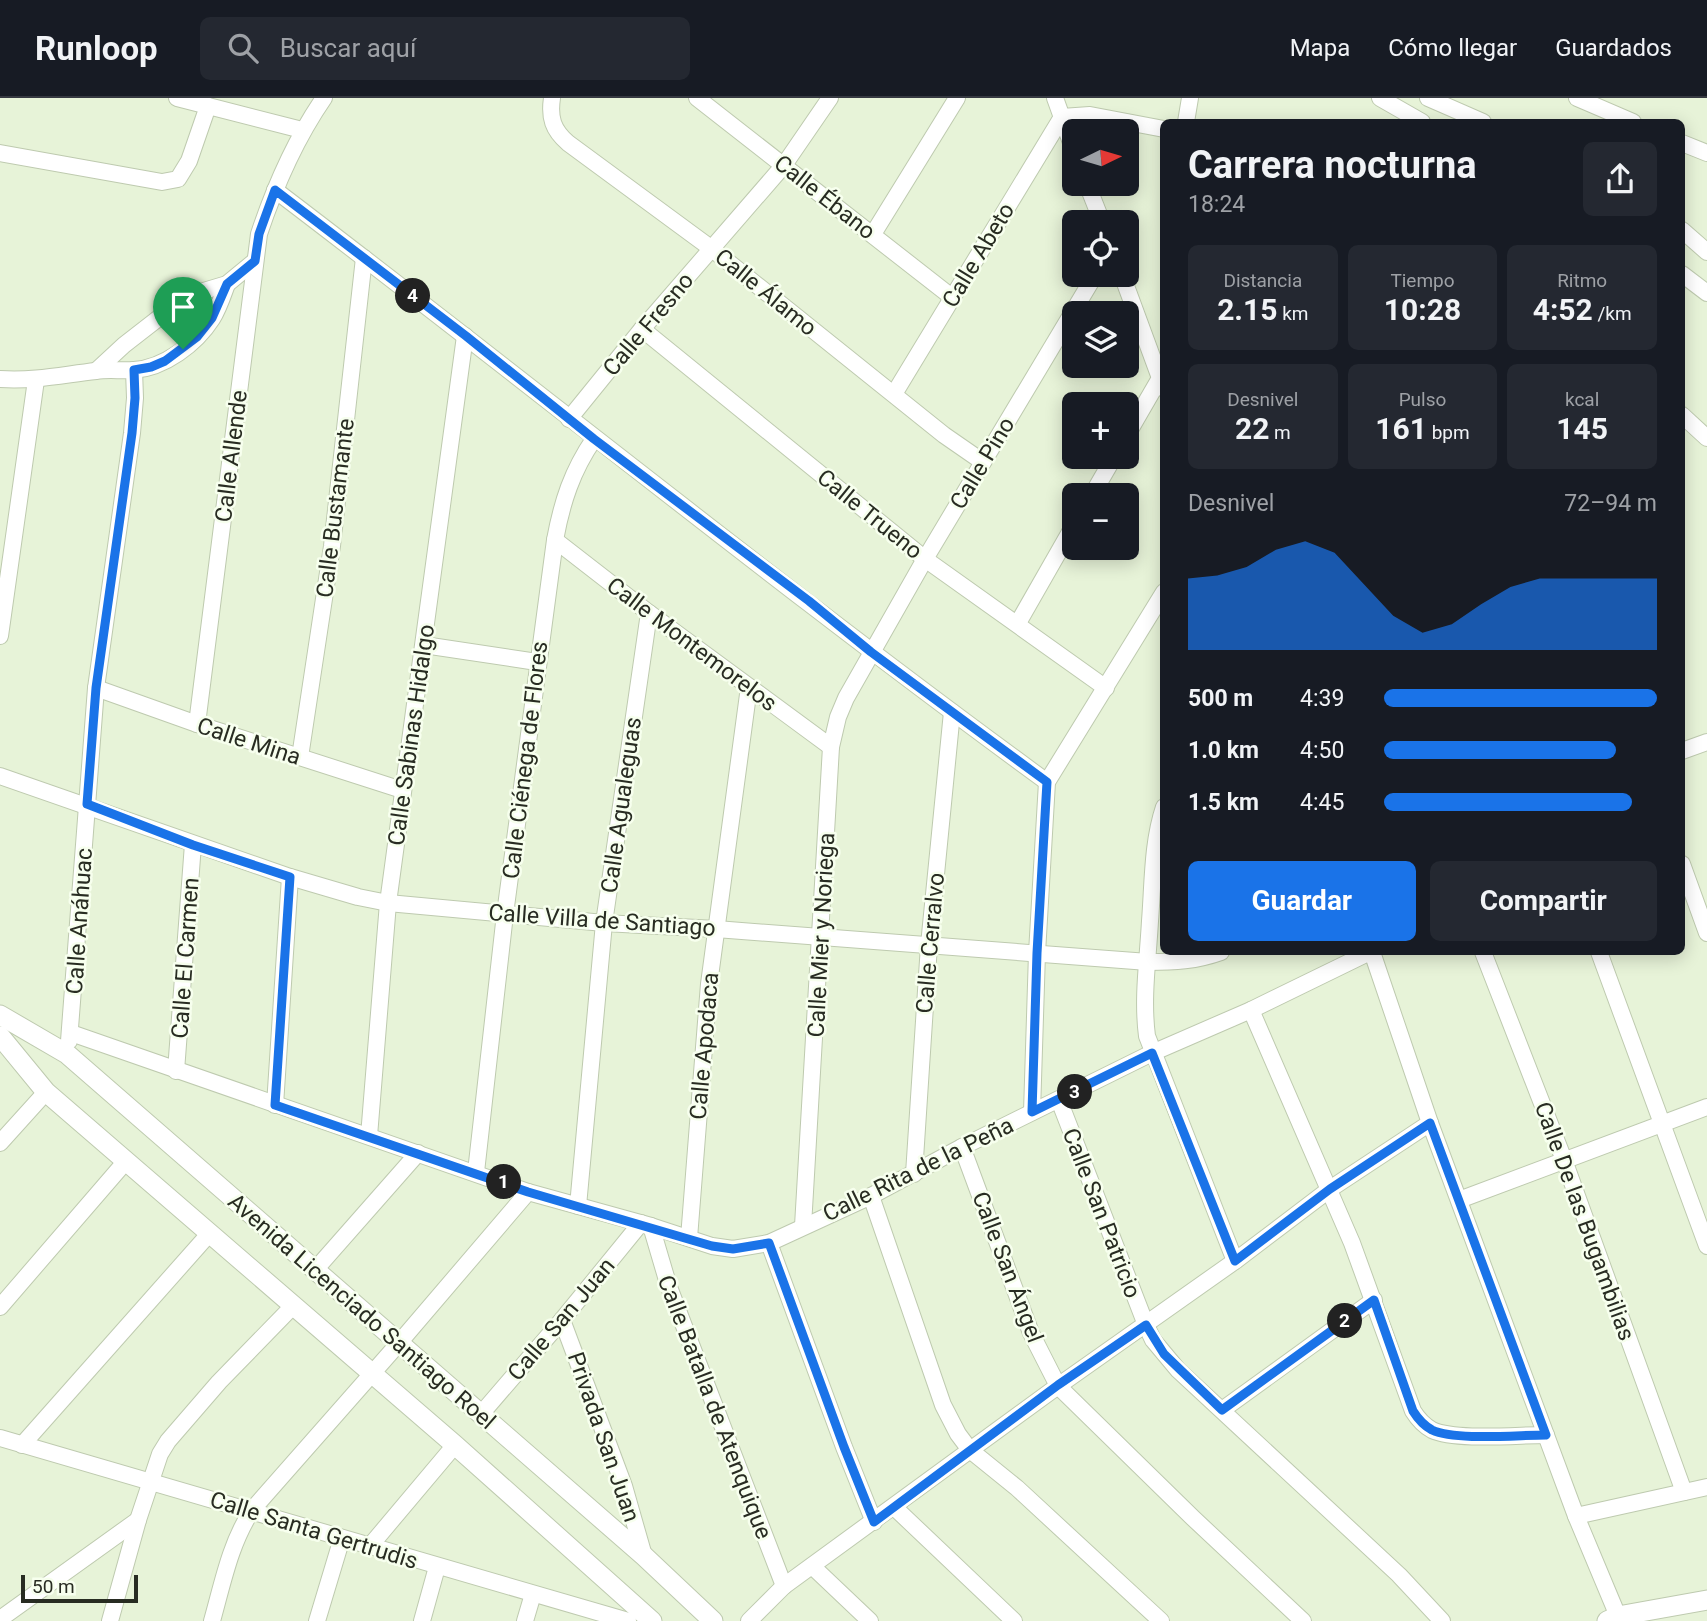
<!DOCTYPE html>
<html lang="es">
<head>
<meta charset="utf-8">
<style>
	body { margin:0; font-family:Roboto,sans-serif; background:#242831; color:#f1f3f6; height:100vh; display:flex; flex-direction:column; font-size:26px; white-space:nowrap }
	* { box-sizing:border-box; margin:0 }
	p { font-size:23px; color:#9ea1a6 }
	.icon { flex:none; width:38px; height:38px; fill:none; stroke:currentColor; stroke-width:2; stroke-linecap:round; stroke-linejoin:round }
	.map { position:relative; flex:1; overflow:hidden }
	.sheet { position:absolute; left:1160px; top:21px; width:525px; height:836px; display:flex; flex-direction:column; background:#171b24; border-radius:10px; box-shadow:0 4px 18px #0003 }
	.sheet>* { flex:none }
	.needle { width:46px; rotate:85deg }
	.fabs { position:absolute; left:1062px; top:21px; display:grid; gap:14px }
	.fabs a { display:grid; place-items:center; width:77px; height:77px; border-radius:10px; background:#171b24; box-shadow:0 4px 18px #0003; font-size:35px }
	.scale { position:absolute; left:21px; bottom:18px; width:117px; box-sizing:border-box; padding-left:7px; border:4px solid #282c22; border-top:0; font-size:19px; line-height:24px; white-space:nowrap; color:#282c22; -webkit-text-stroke:5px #f7ffee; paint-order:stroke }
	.pin { position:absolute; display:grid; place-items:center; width:60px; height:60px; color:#fff; margin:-72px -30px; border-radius:50% 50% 50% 0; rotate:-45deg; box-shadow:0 0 7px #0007 }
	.pin .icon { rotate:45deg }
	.km { position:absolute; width:35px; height:35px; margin:-18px; border-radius:50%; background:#222; color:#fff; font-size:19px; line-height:35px; text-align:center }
	.round { display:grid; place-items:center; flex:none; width:74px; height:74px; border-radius:10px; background:#242831 }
	.overview { display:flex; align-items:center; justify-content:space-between; height:119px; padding:0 28px }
	h1 { font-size:38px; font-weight:700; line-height:52px }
	.metrics { display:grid; grid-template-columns:repeat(3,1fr); gap:10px; height:119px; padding:7px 28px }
	.metrics div { display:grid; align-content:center; border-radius:10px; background:#242831; text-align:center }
	.metrics b { font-size:30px; font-weight:700 }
	.metrics small { font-size:19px; font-weight:400 }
	.metrics p { font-size:19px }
	.chart { height:196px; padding:14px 28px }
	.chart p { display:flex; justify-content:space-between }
	.chart svg { width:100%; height:126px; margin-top:7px; fill:#1a73e8; opacity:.7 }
	.button { display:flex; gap:14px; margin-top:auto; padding:14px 28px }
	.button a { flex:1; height:80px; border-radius:10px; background:#1a73e8; color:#fff; font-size:28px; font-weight:700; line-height:80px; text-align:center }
	.button a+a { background:#242831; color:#f1f3f6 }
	ul { padding:0 28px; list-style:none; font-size:23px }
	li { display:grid; grid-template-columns:112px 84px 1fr; align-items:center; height:52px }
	li i { height:18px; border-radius:9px; background:#1a73e8 }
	header { display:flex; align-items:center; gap:42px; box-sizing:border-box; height:98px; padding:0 35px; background:#171b24; border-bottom:2px solid #363941 }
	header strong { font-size:33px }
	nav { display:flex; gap:38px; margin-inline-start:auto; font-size:24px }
	.search { width:490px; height:63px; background:#242831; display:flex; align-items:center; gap:18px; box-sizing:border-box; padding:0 24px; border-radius:10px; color:#9ea1a6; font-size:26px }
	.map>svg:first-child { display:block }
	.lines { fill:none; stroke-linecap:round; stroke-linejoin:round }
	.minor-casing { stroke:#becaaf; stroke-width:18 }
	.tertiary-casing { stroke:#becaaf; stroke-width:21 }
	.minor { stroke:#fff; stroke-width:16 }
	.tertiary { stroke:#fff; stroke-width:19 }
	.route-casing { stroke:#fff; stroke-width:14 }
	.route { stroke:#1a73e8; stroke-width:9 }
	.labels { text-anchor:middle; stroke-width:5; stroke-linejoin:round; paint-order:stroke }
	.street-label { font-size:23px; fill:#282c22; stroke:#f7ffee }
</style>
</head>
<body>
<header>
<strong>Runloop</strong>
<div class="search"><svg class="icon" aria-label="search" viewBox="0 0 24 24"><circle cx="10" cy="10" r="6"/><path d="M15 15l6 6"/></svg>Buscar aquí</div>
<nav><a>Mapa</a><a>Cómo llegar</a><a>Guardados</a></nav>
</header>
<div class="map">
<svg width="1707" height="1523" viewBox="0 0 1707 1523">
	<rect width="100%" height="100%" fill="#e7f3d8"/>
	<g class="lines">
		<g class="minor-casing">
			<g id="minor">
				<polyline points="177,0 302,32"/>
				<path d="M 552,0 C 549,20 553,32 568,45 L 712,151 L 944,337 L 983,364"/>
				<polyline points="697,0 953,200"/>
				<polyline points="1055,0 1074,53"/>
				<polyline points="1380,0 1422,24"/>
				<polyline points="1428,0 1483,24"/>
				<polyline points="1577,0 1633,24"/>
				<polyline points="1186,24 1190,0"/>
				<polyline points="1682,45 1707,55"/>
				<polyline points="0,55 162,84 178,81 189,63 208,8"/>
				<polyline points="1087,86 1102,124"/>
				<path d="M 275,92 C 533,288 785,493 1047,684"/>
				<polyline points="1682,132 1707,154"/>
				<polyline points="873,136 957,0"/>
				<polyline points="1682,176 1707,195"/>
				<polyline points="1122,177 1164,291"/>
				<polyline points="642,231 925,461 1106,590"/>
				<polyline points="97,272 124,247 178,205 197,195 227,186 255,163"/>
				<path d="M 0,281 C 36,283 61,277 96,273 C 108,271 121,273 134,272 C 164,270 196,246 212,221 C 219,210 223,197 227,186"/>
				<polyline points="894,296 1062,19 1090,17 1164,31"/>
				<polyline points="1682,317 1707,340"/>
				<polyline points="569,321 642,231 784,67 830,0"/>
				<polyline points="1127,337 1160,280"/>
				<polyline points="1092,397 1114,359"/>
				<polyline points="555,442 649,515 831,649"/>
				<polyline points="1018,525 1074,427"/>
				<polyline points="0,538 36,282"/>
				<polyline points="424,547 537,564"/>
				<polyline points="96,590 197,626 402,692"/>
				<path d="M 197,626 L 259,136 C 275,88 295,42 324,0"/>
				<polyline points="1682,653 1707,644"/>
				<polyline points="300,659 332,448 364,160"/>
				<path d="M 0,678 L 290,779 L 358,799 L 388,805 L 604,825 L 716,831 L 1148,864 C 1174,864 1196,863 1221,854"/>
				<path d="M 1164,709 C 1152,745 1153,785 1150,823 C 1148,861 1142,900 1147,938 L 1235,1163"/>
				<polyline points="1682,766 1707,835"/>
				<polyline points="1372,854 1430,1025 1576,1418 1620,1523"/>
				<polyline points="1483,854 1564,1062 1684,1394"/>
				<polyline points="1599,854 1707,1148"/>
				<path d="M 1251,912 L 1352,1145 L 1413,1313 C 1418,1321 1423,1327 1432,1332 C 1456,1343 1517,1337 1546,1337"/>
				<polyline points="71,935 528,1094 651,1128 712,1148 733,1151 769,1145 871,1098 962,1049 1152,955 1251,912 1370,854"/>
				<polyline points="69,943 96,590 132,335 135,300 134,272"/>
				<polyline points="176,973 193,746"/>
				<polyline points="1059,1002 1146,1227 1153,1242 1178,1272 1399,1477 1442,1523"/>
				<polyline points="275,1007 290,779"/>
				<polyline points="1032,1014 1037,855 1047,684 1164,494"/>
				<polyline points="369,1038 388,805 465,238"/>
				<polyline points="0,1045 46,994"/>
				<polyline points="962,1049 1031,1235 1058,1288 1193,1420 1303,1523"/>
				<path d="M 476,1074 L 505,816 L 555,442 C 562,404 572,373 594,341"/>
				<polyline points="914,1076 929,847 952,614"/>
				<polyline points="871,1098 943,1307 958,1336 970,1352 1017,1390 1161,1523"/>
				<polyline points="1459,1102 1707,1009"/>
				<polyline points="578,1108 604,825 649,515"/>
				<polyline points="651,1128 669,1189 784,1488"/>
				<polyline points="803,1128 831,649 838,619 846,600 925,461 1095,177"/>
				<polyline points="689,1140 709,886 749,589"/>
				<polyline points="769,1145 844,1349 874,1424"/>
				<polyline points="315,1172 418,1055"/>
				<polyline points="0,1209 126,1063"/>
				<polyline points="562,1222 624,1388 644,1458"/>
				<polyline points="1222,1312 1374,1202"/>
				<polyline points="481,1316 562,1222 641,1125"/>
				<polyline points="0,1340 628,1523"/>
				<polyline points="22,1347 209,1136"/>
				<polyline points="894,1409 1014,1523"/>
				<polyline points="1576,1418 1707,1389"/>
				<polyline points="370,1448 455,1347"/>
				<polyline points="812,1468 870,1523"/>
				<polyline points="0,1521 138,1422"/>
				<polyline points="110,1523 138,1422 160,1356 168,1343 219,1284 293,1208"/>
				<path d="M 212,1523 C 223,1484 230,1446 252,1412 L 399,1245 L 528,1094"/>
				<polyline points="317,1523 342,1440"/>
				<polyline points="422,1523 437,1469"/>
				<polyline points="525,1523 533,1496"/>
				<polyline points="749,1523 784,1488 1058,1288 1235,1163 1330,1091 1430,1025"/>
			</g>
		</g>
		<g class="tertiary-casing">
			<g id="tertiary">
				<polyline points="0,917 67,956 644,1458 713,1523"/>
				<polyline points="0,938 46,994 455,1347 652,1523"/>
				<polyline points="1607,1523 1618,1518 1707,1502"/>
			</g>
		</g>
		<use href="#minor" class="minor"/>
		<use href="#tertiary" class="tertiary"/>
	</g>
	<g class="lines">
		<g class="route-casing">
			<path id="route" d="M 275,92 L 466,238 L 594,341 L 809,503 L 871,554 L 1047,684 L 1037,855 L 1032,1014 L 1152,955 L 1235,1163 L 1330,1091 L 1430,1025 L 1546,1337 C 1517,1337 1456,1343 1432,1332 C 1423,1327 1418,1321 1413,1313 L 1374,1202 L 1222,1312 L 1164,1256 L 1146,1227 L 1058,1287 L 874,1424 L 844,1349 L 769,1145 L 733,1151 L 712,1148 L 528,1094 L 275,1007 L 290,779 L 193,747 L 87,706 L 96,590 L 132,335 L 135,300 L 134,272 L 151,269 L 165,263 L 197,239 L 212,220 L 227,186 L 255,163 L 259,136 Z"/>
		</g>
		<use href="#route" class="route"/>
	</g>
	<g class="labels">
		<g class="street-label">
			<text transform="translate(825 99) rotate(38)" y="8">Calle Ébano</text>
			<text transform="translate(978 157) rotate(-59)" y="8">Calle Abeto</text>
			<text transform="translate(766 194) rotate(39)" y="8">Calle Álamo</text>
			<text transform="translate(648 226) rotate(-50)" y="8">Calle Fresno</text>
			<text transform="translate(231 358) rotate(-83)" y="8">Calle Allende</text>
			<text transform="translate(982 365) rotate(-59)" y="8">Calle Pino</text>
			<text transform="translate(335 410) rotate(-83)" y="8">Calle Bustamante</text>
			<text transform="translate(870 416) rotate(39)" y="8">Calle Trueno</text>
			<text transform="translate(692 546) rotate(37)" y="8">Calle Montemorelos</text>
			<text transform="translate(411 637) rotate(-82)" y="8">Calle Sabinas Hidalgo</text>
			<text transform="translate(249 643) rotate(18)" y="8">Calle Mina</text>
			<text transform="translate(525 662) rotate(-83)" y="8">Calle Ciénega de Flores</text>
			<text transform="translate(621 707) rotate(-82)" y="8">Calle Agualeguas</text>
			<text transform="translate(602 822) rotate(4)" y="8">Calle Villa de Santiago</text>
			<text transform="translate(79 823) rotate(-86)" y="8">Calle Anáhuac</text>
			<text transform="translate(821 837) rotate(-87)" y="8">Calle Mier y Noriega</text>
			<text transform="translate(930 845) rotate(-85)" y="8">Calle Cerralvo</text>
			<text transform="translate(185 860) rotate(-86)" y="8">Calle El Carmen</text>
			<text transform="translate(704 948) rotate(-85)" y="8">Calle Apodaca</text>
			<text transform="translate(918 1071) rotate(-26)" y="8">Calle Rita de la Peña</text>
			<text transform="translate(1102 1115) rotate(69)" y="8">Calle San Patricio</text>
			<text transform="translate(1585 1123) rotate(70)" y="8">Calle De las Bugambilias</text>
			<text transform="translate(1008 1169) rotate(69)" y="8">Calle San Ángel</text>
			<text transform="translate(362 1213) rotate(41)" y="8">Avenida Licenciado Santiago Roel</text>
			<text transform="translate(561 1221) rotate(-50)" y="8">Calle San Juan</text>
			<text transform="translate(715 1309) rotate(69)" y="8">Calle Batalla de Atenquique</text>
			<text transform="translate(604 1339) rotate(71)" y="8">Privada San Juan</text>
			<text transform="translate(314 1432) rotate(17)" y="8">Calle Santa Gertrudis</text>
		</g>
	</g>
</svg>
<div class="fabs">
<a><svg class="needle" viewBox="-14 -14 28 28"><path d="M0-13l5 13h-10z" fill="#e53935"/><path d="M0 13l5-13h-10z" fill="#9ea1a6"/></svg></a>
<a><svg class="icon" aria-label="locate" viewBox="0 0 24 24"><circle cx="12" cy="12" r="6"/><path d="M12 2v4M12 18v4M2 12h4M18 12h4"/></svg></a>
<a><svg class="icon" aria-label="layers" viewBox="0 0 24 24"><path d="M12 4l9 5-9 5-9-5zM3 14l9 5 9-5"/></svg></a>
<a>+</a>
<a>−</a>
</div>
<div class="scale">50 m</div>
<div class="pin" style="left:183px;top:251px;background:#1e9e55"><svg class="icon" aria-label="arrive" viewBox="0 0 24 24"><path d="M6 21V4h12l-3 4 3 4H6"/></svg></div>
<b class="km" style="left:504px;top:1084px">1</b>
<b class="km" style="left:1345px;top:1223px">2</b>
<b class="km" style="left:1075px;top:994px">3</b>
<b class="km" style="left:413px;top:198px">4</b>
<section class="sheet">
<div class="overview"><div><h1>Carrera nocturna</h1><p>18:24</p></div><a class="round"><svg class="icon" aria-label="share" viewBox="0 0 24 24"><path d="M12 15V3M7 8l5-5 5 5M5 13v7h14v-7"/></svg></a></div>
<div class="metrics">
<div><p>Distancia</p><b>2.15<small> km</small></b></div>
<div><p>Tiempo</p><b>10:28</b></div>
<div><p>Ritmo</p><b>4:52<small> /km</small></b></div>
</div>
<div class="metrics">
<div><p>Desnivel</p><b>22<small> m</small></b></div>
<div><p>Pulso</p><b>161<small> bpm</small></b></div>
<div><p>kcal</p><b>145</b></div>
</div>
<div class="chart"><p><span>Desnivel</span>72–94 m</p>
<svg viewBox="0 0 160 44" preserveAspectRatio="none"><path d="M0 44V19L10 18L20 15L30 9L40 6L50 10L60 21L70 32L80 38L90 35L100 28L110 22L120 19L130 19L140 19L150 19L160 19V44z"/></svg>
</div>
<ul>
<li><b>500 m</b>4:39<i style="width:100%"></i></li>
<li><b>1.0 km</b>4:50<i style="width:85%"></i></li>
<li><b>1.5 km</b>4:45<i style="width:91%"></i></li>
</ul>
<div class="button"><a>Guardar</a><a>Compartir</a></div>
</section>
</div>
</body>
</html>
